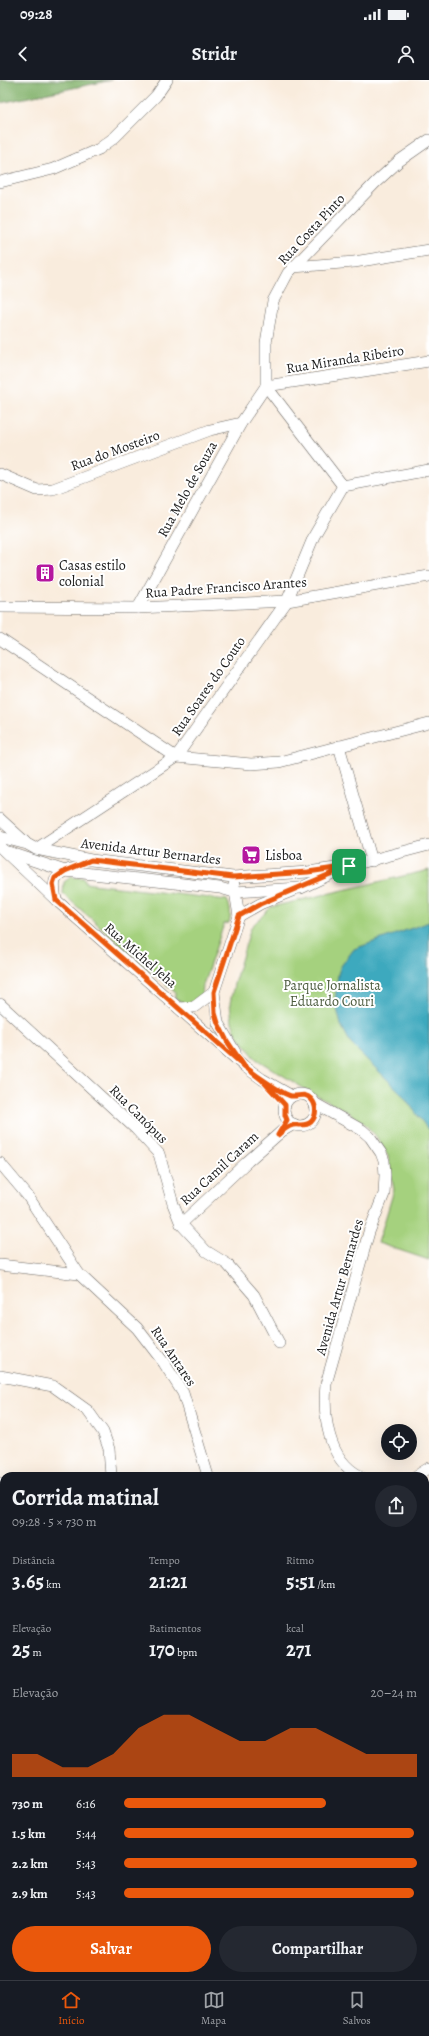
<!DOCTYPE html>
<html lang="pt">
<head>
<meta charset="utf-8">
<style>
	body { margin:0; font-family:Alegreya,serif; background:#242831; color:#f1f3f6; height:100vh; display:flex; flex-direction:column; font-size:15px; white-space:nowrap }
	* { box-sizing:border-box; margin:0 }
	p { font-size:13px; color:#9ea1a6 }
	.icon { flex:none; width:22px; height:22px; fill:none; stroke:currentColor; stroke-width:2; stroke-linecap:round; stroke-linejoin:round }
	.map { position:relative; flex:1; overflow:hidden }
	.sheet { position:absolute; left:0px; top:1392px; width:429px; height:508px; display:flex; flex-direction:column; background:#171b24; border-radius:12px 12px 0 0; box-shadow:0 4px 16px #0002 }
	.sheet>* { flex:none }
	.buttons { position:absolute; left:381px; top:1344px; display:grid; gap:8px }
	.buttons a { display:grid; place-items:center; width:36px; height:36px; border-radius:50%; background:#171b24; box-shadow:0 4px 16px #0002; font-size:20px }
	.pin { position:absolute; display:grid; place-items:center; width:34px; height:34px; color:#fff; margin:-17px; border-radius:8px; box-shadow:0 2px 6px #0006 }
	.round { display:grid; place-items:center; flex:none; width:42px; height:42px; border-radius:21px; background:#242831 }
	.overview { display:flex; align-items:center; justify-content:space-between; height:68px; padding:0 12px }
	h1 { font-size:22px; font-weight:600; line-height:30px }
	.metrics { display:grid; grid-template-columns:repeat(3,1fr); gap:6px; height:68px; padding:4px 12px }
	.metrics div { display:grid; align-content:center }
	.metrics b { font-size:20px; font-weight:600 }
	.metrics small { font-size:11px; font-weight:400 }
	.metrics p { font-size:11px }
	.chart { height:112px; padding:8px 12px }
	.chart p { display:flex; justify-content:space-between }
	.chart svg { width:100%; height:72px; margin-top:4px; fill:#ea580c; opacity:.7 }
	.action { display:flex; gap:8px; margin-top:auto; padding:8px 12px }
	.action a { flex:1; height:46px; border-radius:24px; background:#ea580c; color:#fff; font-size:16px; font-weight:600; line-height:46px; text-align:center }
	.action a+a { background:#242831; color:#f1f3f6 }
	ul { padding:0 12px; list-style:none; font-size:13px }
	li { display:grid; grid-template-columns:64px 48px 1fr; align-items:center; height:30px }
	li i { height:10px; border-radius:5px; background:#ea580c }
	.status { display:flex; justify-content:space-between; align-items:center; height:28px; padding:0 20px; background:#171b24; direction:ltr }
	.status svg { height:11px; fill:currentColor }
	header { display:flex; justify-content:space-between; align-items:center; height:52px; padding:0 12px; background:#171b24; font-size:18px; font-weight:600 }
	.tab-bar { display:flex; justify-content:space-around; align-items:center; height:56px; border-top:1px solid #363941; background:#171b24; font-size:11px; color:#9ea1a6 }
	.tab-bar a { display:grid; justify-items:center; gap:2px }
	.tab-bar .on { color:#ea580c }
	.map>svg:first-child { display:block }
	.green { fill:#a5d17e; stroke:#60764d }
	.forest { fill:#84b36d; stroke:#506844 }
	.water { fill:#3ea9be; stroke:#2d626d }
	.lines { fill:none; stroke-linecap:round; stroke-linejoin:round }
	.minor-casing { stroke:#696560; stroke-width:12 }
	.minor { stroke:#fff; stroke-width:11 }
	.route-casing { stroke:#fff; stroke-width:8 }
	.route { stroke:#ea580c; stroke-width:5 }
	.labels { text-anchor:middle; stroke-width:4; stroke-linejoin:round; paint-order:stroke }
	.street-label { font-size:14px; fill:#1c1c1c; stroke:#fff }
	.poi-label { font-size:14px; fill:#1c1c1c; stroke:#fff; text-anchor:start }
	.park-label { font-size:14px; fill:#4c5b3e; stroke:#fff }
</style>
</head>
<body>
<div class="status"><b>09:28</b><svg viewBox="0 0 49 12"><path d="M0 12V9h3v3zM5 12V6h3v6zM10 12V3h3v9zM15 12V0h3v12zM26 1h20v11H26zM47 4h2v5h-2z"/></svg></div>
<header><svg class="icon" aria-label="back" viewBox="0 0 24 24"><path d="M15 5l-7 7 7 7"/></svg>Stridr<svg class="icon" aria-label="person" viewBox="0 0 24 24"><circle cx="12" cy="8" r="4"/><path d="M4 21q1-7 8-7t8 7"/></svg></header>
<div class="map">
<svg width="429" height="1900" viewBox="0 0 429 1900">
	<rect width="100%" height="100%" fill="#fff"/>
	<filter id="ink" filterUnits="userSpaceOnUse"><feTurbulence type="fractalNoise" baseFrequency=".025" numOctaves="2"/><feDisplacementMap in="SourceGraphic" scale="8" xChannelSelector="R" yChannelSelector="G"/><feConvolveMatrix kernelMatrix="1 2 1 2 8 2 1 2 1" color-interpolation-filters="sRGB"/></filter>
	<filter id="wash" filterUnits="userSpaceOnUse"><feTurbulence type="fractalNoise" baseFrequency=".012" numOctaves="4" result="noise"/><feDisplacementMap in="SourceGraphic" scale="16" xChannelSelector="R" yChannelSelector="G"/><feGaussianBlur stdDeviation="0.9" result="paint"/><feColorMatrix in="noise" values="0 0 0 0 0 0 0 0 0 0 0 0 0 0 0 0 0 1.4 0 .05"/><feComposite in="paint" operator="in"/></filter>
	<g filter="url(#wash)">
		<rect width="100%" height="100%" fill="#f9ecdd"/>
		<g class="green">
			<polygon points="429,790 429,1180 378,1163 394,1110 388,1076 376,1056 364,1043 346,1031 313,1014 256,979 237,955 232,942 230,923 234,904 251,847 271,827"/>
			<path d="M 71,797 L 84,798 L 86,803 L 92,804 L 227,820 C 231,827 231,836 229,843 L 224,844 L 203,905 L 202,916 C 193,923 185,925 175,919 L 175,912 L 63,814 L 64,802 Z"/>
		</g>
		<polygon class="forest" points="0,0 112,0 0,23"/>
		<polygon class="water" points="429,842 429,1051 402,1014 351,964 341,945 335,921 338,894 341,886 354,869"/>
	</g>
	<g filter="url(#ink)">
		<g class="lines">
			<g class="minor-casing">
				<g id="minor">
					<polyline points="0,102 53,89 99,69 115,57 156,16 167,0"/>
					<polyline points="293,187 354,182 429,170"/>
					<polyline points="0,394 37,410 53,409 210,350 241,343"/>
					<polyline points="343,406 266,306 266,263 273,221 288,193 375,103 399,81 429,60"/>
					<polyline points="343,406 429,390"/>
					<polyline points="0,527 138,528 287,521 429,496"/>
					<polyline points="138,528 241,343 266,306 429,281"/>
					<polyline points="0,559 176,677 251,684 279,682 429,643"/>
					<polyline points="339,666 372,781"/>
					<polyline points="0,739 25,762"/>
					<polyline points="0,757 27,764 36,769 91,780 233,797 308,792 349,786 429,765"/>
					<polyline points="0,767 56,820 244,986 262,999 292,1016"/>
					<polyline points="36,769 176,677 287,521 314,456 343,406"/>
					<polyline points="8,772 65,791 220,808 234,812 301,808 337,791"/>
					<polyline points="234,805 239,836 214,912 218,943 235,972"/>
					<path d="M 56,820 C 53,802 52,797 70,789"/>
					<polyline points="239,836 260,824 292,811"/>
					<polyline points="0,924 136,1049 159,1074 173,1124 181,1144 206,1171 227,1184 254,1215 279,1263"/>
					<polyline points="179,928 194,927 214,912"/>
					<circle cx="300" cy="1030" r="16"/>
					<path d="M 314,1023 L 362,1050 L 370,1057 L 381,1073 L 384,1081 L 385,1095 L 384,1114 L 369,1152 L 326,1304 C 323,1337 328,1380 360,1396"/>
					<polyline points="0,1083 27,1115 79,1194 137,1248 164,1283 183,1313 208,1396"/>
					<polyline points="181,1144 248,1081 282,1051 294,1044"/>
					<polyline points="0,1185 79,1194"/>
					<polyline points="0,1296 53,1306 88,1331 103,1352 109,1369 111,1396"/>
					<polyline points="416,1396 429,1388"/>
					<polyline points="0,1403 4,1403"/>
					<polyline points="425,1443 429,1456"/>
					<polyline points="425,1513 429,1510"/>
					<polyline points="0,1516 4,1516"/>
					<polyline points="425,1574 429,1575"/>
					<polyline points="0,1580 4,1641"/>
					<polyline points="0,1851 4,1852"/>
					<polyline points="425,1881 429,1885"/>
				</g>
			</g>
			<use href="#minor" class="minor"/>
		</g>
	</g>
	<g class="lines" filter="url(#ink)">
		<g class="route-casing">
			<path id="route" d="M 349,786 L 260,824 L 239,836 L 214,912 L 215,933 L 218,943 L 227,961 L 244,986 L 262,1000 L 285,1025 L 285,1035 L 287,1040 L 278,1055 C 282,1051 288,1046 293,1045 C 299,1044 305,1047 311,1042 C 317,1036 317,1025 311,1019 C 305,1012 299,1017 291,1016 C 282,1014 253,993 244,986 L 56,820 L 53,804 L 55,798 L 65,791 L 91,780 L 233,797 L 308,792 L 349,786"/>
		</g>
		<use href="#route" class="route"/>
	</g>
	<defs>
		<g id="building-square" transform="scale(1)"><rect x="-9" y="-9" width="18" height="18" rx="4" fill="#b5179e" stroke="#fff"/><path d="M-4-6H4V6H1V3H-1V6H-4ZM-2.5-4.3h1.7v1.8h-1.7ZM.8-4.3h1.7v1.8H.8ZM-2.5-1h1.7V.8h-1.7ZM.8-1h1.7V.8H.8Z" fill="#fff"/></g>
		<g id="supermarket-square" transform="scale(1)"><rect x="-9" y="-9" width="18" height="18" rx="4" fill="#b5179e" stroke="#fff"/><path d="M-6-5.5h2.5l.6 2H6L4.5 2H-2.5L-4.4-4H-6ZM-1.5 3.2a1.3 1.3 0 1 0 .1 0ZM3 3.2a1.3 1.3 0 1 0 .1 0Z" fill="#fff"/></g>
	</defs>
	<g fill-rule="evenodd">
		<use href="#building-square" x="45" y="493"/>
		<use href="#supermarket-square" x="251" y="775"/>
	</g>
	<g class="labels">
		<g class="street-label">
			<text transform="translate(311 149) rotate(-47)" y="5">Rua Costa Pinto</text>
			<text transform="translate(345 279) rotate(-9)" y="5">Rua Miranda Ribeiro</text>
			<text transform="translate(115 370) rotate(-20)" y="5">Rua do Mosteiro</text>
			<text transform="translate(187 409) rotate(-61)" y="5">Rua Melo de Souza</text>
			<text transform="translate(226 507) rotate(-4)" y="5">Rua Padre Francisco Arantes</text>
			<text transform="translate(208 606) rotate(-55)" y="5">Rua Soares do Couto</text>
			<text transform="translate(151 771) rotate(7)" y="5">Avenida Artur Bernardes</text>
			<text transform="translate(141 875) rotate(41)" y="5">Rua Michel Jeha</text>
			<text transform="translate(139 1034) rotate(45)" y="5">Rua Canópus</text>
			<text transform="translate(219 1088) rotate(-43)" y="5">Rua Camil Caram</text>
			<text transform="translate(339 1207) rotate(-74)" y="5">Avenida Artur Bernardes</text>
			<text transform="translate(174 1276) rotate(56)" y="5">Rua Antares</text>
		</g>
		<g class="poi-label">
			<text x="59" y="490">Casas estilo<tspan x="59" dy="16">colonial</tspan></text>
			<text x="265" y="780">Lisboa</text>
		</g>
		<g class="park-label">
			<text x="332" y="910">Parque Jornalista<tspan x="332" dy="16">Eduardo Couri</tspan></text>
		</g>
	</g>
</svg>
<div class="buttons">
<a><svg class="icon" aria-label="locate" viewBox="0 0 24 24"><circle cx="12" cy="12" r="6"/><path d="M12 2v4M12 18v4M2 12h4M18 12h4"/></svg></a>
</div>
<div class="pin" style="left:349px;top:786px;background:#1e9e55"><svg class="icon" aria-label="arrive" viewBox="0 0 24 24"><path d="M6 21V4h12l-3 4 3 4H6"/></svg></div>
<section class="sheet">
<div class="overview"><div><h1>Corrida matinal</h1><p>09:28 · 5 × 730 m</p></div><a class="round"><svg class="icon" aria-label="share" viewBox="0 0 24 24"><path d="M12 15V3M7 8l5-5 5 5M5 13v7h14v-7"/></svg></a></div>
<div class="metrics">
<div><p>Distância</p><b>3.65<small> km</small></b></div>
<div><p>Tempo</p><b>21:21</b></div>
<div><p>Ritmo</p><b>5:51<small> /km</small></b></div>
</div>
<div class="metrics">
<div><p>Elevação</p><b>25<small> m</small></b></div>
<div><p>Batimentos</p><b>170<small> bpm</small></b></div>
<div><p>kcal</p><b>271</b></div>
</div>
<div class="chart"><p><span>Elevação</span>20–24 m</p>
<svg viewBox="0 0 160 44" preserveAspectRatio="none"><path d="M0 44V30L10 30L20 38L30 38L40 30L50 14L60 6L70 6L80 14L90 22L100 22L110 14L120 14L130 22L140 30L150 30L160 30V44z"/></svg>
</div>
<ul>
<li><b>730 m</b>6:16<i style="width:69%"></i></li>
<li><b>1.5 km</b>5:44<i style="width:99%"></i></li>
<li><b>2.2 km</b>5:43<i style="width:100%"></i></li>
<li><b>2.9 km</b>5:43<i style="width:99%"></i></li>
</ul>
<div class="action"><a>Salvar</a><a>Compartilhar</a></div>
</section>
</div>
<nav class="tab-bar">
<a class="on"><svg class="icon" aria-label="home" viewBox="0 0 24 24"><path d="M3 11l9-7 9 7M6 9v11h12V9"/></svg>Início</a>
<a><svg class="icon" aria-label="map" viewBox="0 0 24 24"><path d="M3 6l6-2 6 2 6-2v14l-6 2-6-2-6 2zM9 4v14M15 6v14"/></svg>Mapa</a>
<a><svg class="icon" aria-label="saved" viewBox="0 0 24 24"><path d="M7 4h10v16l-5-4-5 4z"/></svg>Salvos</a>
</nav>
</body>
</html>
